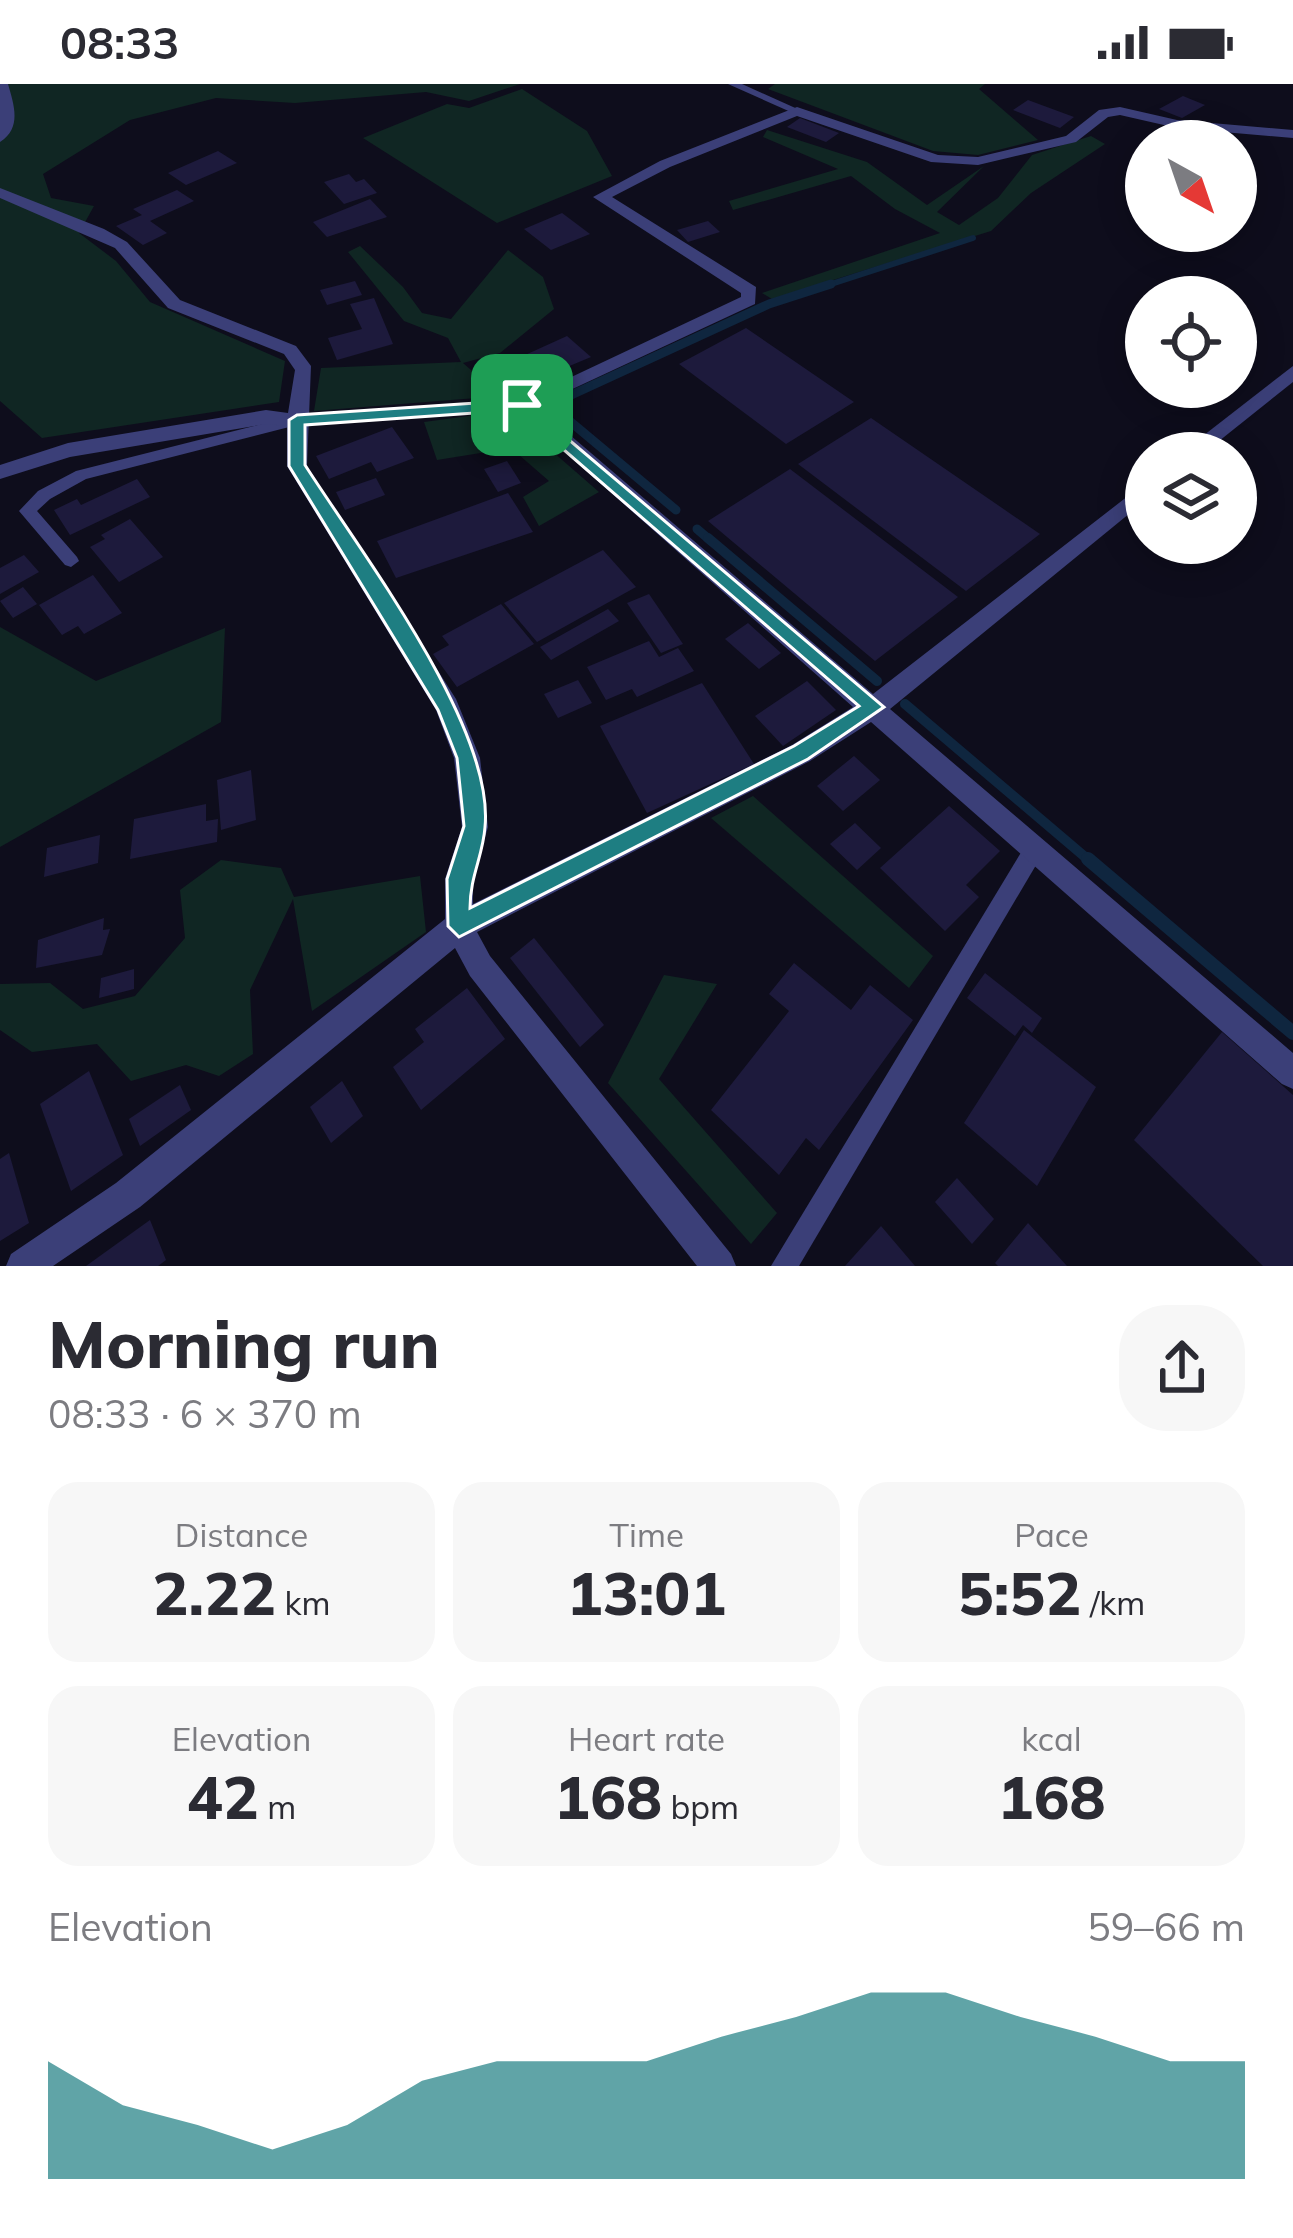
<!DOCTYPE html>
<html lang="en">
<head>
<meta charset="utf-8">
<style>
	body { margin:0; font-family:Mulish,sans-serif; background:#f7f7f7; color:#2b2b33; height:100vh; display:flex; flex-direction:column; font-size:45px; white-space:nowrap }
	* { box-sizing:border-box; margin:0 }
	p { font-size:39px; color:#7c7c81 }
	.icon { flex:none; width:66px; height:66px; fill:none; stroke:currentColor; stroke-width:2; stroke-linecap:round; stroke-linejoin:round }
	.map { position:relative; height:1182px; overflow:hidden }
	.details { display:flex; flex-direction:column; background:#fff; flex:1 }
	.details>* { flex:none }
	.needle { width:78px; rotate:140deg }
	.fabs { position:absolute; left:1125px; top:36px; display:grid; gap:24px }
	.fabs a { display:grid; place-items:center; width:132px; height:132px; border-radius:50%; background:#fff; box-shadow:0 6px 30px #0003; font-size:60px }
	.pin { position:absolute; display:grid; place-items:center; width:102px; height:102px; color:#fff; margin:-51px; border-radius:24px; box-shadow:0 6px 18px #0006 }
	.round { display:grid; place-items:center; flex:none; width:126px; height:126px; border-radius:48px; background:#f7f7f7 }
	.overview { display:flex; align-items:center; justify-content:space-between; height:204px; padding:0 48px }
	h1 { font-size:66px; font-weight:800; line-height:90px }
	.metrics { display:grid; grid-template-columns:repeat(3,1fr); gap:18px; height:204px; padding:12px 48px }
	.metrics div { display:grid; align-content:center; border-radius:30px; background:#f7f7f7; text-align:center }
	.metrics b { font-size:60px; font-weight:800 }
	.metrics small { font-size:33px; font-weight:400 }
	.metrics p { font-size:33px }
	.chart { height:336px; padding:24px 48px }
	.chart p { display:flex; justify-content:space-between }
	.chart svg { width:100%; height:216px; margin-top:12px; fill:#1e7e82; opacity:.7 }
	.status { display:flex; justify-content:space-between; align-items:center; height:84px; padding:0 60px; background:#fff; direction:ltr }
	.status svg { height:33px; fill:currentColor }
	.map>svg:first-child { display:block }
	.green { fill:#102623 }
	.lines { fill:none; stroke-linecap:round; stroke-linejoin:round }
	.stream-far3 { stroke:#0f263f; stroke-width:6 }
	.stream-far2 { stroke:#0f263f; stroke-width:9 }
	.stream-far1 { stroke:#0f263f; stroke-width:10 }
	.stream { stroke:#0f263f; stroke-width:14 }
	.building { fill:#1d1a3c }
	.lane { fill:#3b3f78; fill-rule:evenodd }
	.street { fill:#3b3f78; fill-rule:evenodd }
	.route { fill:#1e7e82; stroke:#fff; stroke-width:3; fill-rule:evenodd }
</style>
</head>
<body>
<div class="status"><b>08:33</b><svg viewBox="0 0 49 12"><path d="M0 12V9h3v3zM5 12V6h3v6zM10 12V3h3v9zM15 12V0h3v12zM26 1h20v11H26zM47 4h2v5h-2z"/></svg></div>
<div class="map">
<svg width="1293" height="1182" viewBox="0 0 1293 1182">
	<rect width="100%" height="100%" fill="#0e0d1c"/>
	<g class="green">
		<polygon points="0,0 520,0 469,17 426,8 295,19 216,14 130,36 43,90 51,114 94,122 79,149 116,177 150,218 285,277 279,318 42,354 0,317"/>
		<polygon points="775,0 985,0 979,5 1038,56 978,71 933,67 768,5"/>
		<polygon points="522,5 587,47 612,92 497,139 363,54 447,20 469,24"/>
		<polygon points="767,46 867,78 927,121 984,82 937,128 959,141 998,114 1032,71 1091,52 1105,60 1031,109 991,147 772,215 762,209 940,149 895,125 851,92 733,126 729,117 838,85 763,53"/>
		<polygon points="360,162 403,203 422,229 451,235 508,166 543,193 554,225 500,269 463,279 501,312 314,327 321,284 461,278 448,254 404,237 348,168"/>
		<polygon points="506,327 599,408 539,442 523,413 549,397 511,364 437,376 424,338"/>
		<polygon points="0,543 96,597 225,544 221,638 0,763"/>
		<polygon points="753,712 933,872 909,904 711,734"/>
		<polygon points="221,776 281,784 294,813 420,792 426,848 312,927 293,815 250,906 253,970 219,992 186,981 131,997 97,960 32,968 0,946 0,900 50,899 83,925 135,912 185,854 180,806"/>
		<polygon points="664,891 717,900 659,995 777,1129 751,1160 608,999"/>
	</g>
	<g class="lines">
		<polyline class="stream-far3" points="822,203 973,154"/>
		<g class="stream-far2">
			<polyline points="676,426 560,329 556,318 769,220 831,200"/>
			<polyline points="697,445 711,457"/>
		</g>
		<g class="stream-far1">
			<polyline points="708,454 877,597"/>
			<polyline points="905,620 1091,778"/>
		</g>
		<polyline class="stream" points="1088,775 1293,949"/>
	</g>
	<g class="building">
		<polygon points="1183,12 1205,21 1182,34 1159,25"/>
		<polygon points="1028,16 1074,33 1060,44 1013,26"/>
		<polygon points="800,34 839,49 826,58 787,43"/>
		<polygon points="218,67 237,79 186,101 168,89"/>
		<polygon points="349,90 356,98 364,95 377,109 344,120 324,98"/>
		<polygon points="177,106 194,117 150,137 167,149 143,161 116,142 142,131 133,125"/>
		<polygon points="370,115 387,133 327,153 313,138"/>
		<polygon points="562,129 590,150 551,166 524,145"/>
		<polygon points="708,137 720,148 688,158 677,146"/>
		<polygon points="355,197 362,211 327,221 320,206"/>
		<polygon points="374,214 393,260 337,276 328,254 362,245 350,220"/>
		<polygon points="746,244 854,318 786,360 679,280"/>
		<polygon points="567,252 591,273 512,306 492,286"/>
		<polygon points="871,334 1040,450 966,507 798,380"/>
		<polygon points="392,343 414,374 377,388 371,378 329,395 316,372"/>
		<polygon points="507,377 521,399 498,408 484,385"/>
		<polygon points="790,385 958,513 875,577 708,437"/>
		<polygon points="376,394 385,411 345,426 336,408"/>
		<polygon points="137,395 150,413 70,451 54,426 77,415 81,421"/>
		<polygon points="508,409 533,448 396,494 377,457"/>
		<polygon points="130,435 163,473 119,498 90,463 105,455 101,451"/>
		<polygon points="603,466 636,503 537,558 504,519"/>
		<polygon points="24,471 39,488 0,510 0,484"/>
		<polygon points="93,491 122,529 84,550 78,542 62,551 39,521"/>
		<polygon points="23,503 37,520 13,534 0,517"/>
		<polygon points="649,510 683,560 661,569 627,519"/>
		<polygon points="501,520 534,560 457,603 433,570 449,561 442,552"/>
		<polygon points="608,525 619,537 551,576 540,563"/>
		<polygon points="748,539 781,569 759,585 725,555"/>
		<polygon points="649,557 659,573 678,564 694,587 637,613 632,605 606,616 587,583"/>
		<polygon points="578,596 592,619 558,634 544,610"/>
		<polygon points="807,597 836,626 783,662 755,632"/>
		<polygon points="702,599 754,680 647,729 600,642"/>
		<polygon points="854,672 880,696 843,727 817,702"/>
		<polygon points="251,686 256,736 221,746 217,696"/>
		<polygon points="206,720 206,737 218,735 217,758 130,775 134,735"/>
		<polygon points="949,722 1000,767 966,801 979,813 945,847 880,784"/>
		<polygon points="855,739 881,764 857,786 830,760"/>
		<polygon points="100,751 98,779 44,793 47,764"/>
		<polygon points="104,834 103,846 110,845 102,871 36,884 38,856"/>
		<polygon points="534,854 604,941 580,963 510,874"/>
		<polygon points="794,879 851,926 870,901 913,936 819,1066 806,1054 779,1091 711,1026 789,927 769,910"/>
		<polygon points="134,885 134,905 99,914 101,894"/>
		<polygon points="985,889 1042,934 1032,949 1023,941 1015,952 967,914"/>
		<polygon points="467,904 505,955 421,1026 393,983 424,958 415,945"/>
		<polygon points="1024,946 1096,1003 1037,1102 964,1039"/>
		<polygon points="1222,948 1293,1011 1293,1182 1263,1182 1134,1056"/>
		<polygon points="89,987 123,1071 71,1107 40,1020"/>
		<polygon points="342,997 363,1032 331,1059 310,1023"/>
		<polygon points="180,1001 191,1026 140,1062 129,1035"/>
		<polygon points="9,1069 29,1139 0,1157 0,1075"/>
		<polygon points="957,1094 994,1135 972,1160 935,1118"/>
		<polygon points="150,1136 166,1176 158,1182 86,1182"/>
		<polygon points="1028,1139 1067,1182 998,1182 995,1179"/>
		<polygon points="881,1142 915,1182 845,1182"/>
	</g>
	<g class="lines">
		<g class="lane">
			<polygon points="728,0 742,0 802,27 793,29"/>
			<polygon points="522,316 529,321 527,324 297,341 86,395 50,415 37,427 77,473 79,477 71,483 65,481 19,427 38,407 76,387 297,331"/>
			<polygon points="1035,755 1042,757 1045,764 1042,771 799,1182 771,1182 1028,757"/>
		</g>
		<g class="street">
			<path d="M 0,0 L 8,0 C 14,21 22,44 0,58 Z"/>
			<polygon points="797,23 938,71 978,73 1066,52 1099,26 1120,23 1177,36 1293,46 1293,54 1177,44 1120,31 1108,33 1076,58 978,81 931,78 797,32 670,83 612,113 756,203 755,220 536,322 873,610 1146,398 1146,416 890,625 1293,969 1293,1005 1282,1000 871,638 810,677 477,848 490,872 731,1170 736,1182 697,1182 470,892 455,864 140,1123 53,1182 6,1182 11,1170 116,1099 445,835 445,795 462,743 454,674 436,626 287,382 287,342 266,340 70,373 0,395 0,381 68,359 266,326 288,329 295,286 284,270 168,224 115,164 0,114 0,104 104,145 127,158 180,216 296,262 311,282 307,382 456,615 480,674 488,743 473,795 473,820 792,661 853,623 512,321 741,213 741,209 593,113 660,77"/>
			<polygon points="1293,282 1293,298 1204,369 1181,369"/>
		</g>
	</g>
	<path class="route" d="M 522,316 L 884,623 L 808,675 L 459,853 L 448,842 L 447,795 L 464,742 L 457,674 L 438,626 L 289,382 L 289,336 L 297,331 ZM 518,326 L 859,622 L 794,662 L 470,824 C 470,792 483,772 485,743 C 495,643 360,467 305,381 L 305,341 Z"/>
</svg>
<div class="fabs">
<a><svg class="needle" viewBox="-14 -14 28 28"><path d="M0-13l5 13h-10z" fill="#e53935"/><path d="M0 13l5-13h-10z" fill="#7c7c81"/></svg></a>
<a><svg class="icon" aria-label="locate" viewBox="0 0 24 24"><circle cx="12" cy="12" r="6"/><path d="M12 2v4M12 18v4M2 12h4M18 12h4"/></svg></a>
<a><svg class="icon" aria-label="layers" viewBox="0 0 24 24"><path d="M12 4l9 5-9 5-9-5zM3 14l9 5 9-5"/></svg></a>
</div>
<div class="pin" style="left:522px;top:321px;background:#1e9e55"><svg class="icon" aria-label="arrive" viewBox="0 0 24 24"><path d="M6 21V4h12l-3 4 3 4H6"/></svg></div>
</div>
<section class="details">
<div class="overview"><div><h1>Morning run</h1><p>08:33 · 6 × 370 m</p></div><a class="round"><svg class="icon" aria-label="share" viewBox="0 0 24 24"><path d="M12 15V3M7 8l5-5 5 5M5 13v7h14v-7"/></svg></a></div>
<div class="metrics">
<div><p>Distance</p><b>2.22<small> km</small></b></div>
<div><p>Time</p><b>13:01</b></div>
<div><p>Pace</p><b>5:52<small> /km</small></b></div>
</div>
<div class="metrics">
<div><p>Elevation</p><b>42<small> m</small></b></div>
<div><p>Heart rate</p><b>168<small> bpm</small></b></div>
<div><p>kcal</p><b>168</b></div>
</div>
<div class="chart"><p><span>Elevation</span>59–66 m</p>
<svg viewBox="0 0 160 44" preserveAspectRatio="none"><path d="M0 44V20L10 29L20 33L30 38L40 33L50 24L60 20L70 20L80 20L90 15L100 11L110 6L120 6L130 11L140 15L150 20L160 20V44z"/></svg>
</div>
</section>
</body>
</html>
